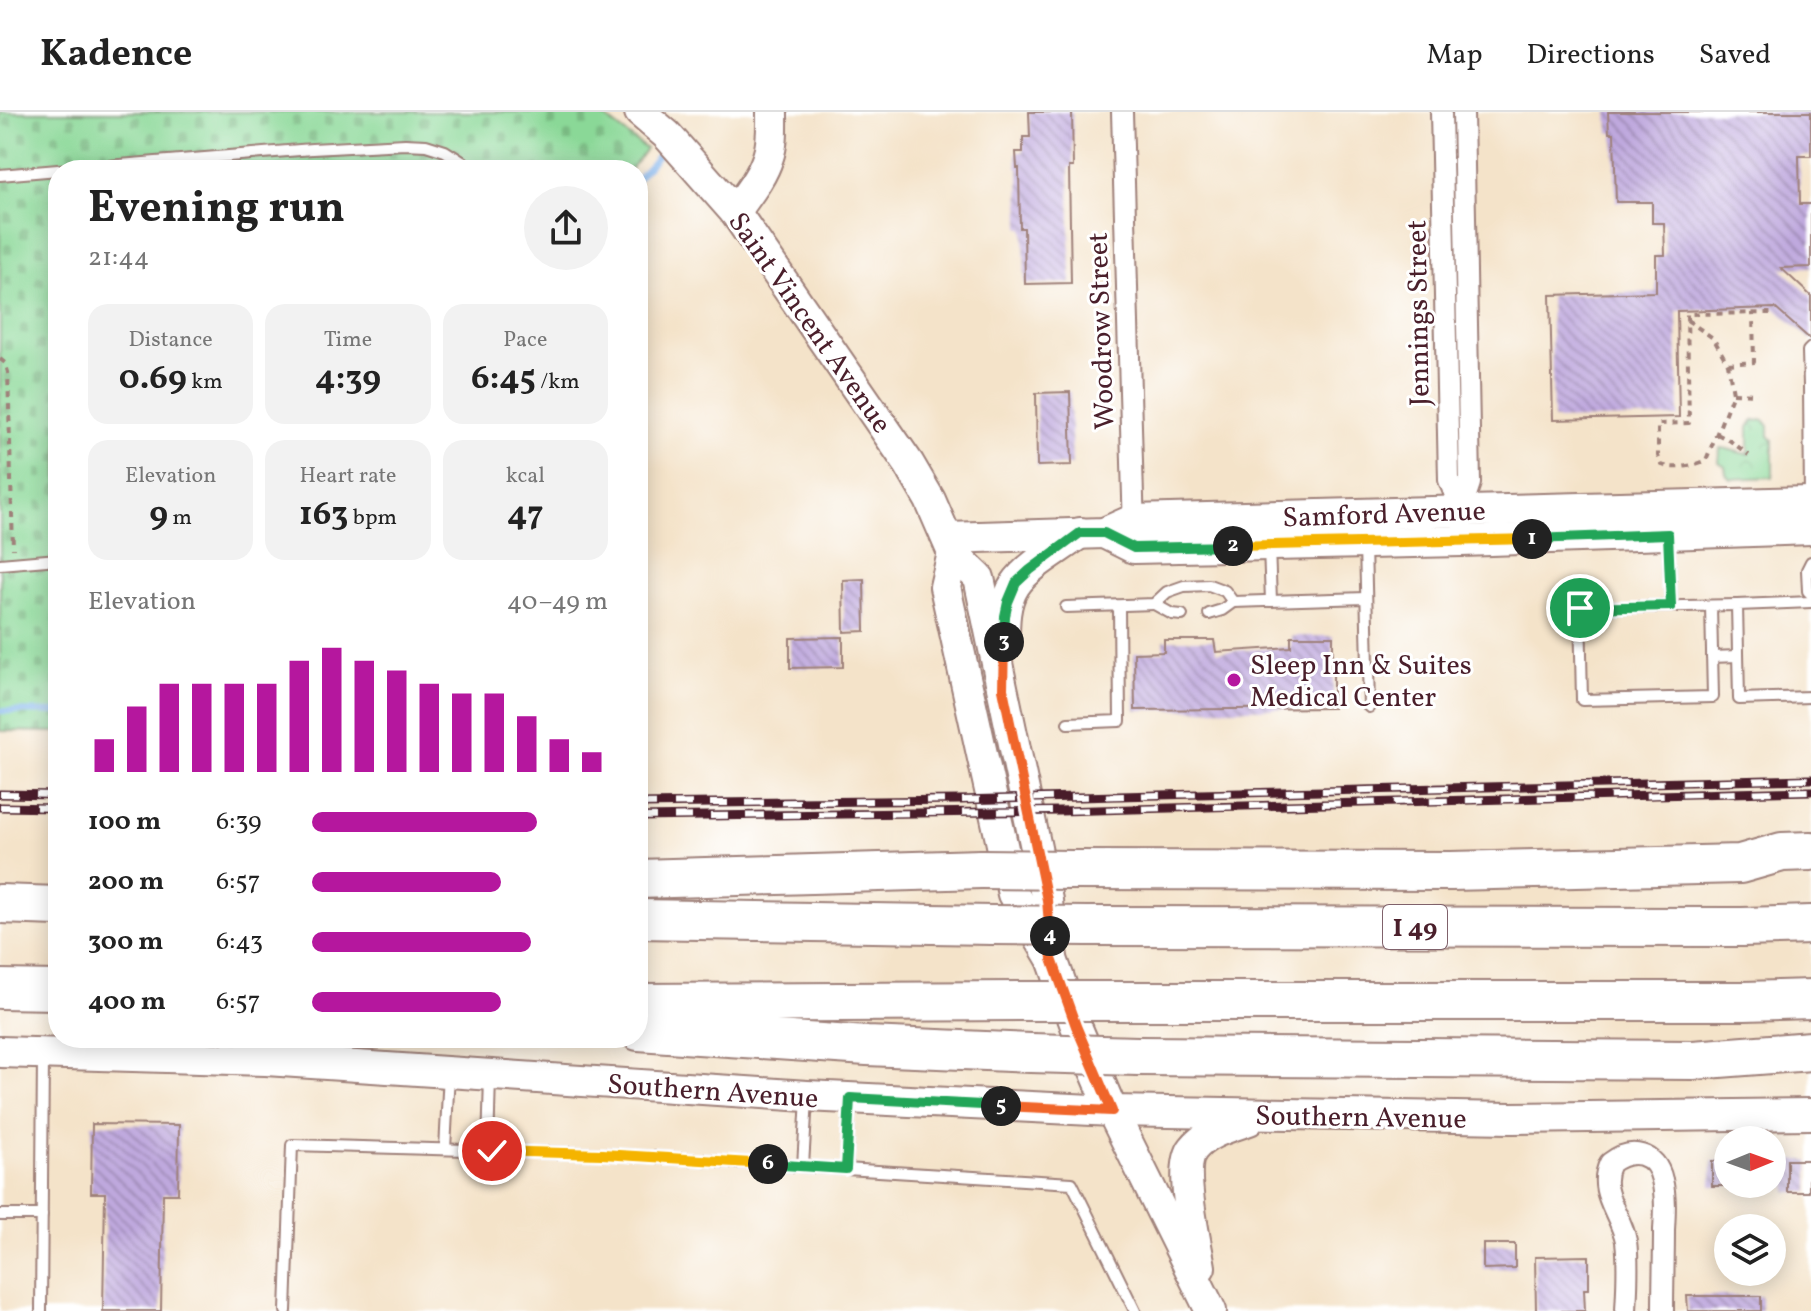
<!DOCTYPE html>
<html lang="en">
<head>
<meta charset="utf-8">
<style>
	body { margin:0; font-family:Vollkorn,serif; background:#f2f2f2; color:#222; height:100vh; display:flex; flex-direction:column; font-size:30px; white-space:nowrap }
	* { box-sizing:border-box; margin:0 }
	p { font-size:26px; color:#767676 }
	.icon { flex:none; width:44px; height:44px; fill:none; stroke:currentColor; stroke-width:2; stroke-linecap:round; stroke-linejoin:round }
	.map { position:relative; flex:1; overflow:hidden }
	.details { position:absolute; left:48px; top:48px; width:600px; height:888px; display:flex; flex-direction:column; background:#fff; border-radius:32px; box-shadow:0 4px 20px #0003 }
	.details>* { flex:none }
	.needle { width:52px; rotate:89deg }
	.tools { position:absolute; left:1714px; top:1014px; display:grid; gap:16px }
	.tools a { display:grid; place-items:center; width:72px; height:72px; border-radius:50%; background:#fff; box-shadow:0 4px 20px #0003; font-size:40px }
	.pin { position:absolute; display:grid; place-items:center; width:68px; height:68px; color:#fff; margin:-34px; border:4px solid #fff; border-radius:50%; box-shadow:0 2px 8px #0007 }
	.km { position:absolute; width:40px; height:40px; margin:-20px; border-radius:50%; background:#222; color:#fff; font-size:22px; line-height:40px; text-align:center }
	.round { display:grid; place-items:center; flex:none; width:84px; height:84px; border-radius:42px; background:#f2f2f2 }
	.summary { display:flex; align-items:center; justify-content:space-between; height:136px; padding:0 40px }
	h1 { font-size:44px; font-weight:700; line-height:60px }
	.stats { display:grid; grid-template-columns:repeat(3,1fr); gap:12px; height:136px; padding:8px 40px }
	.stats div { display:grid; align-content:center; border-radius:20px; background:#f2f2f2; text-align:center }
	.stats b { font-size:34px; font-weight:700 }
	.stats small { font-size:22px; font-weight:400 }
	.stats p { font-size:22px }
	.chart { height:224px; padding:16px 40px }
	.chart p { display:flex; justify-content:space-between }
	.chart svg { width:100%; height:144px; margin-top:8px; stroke:#b5179e; stroke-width:6 }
	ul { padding:0 40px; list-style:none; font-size:26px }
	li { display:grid; grid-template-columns:128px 96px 1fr; align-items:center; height:60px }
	li i { height:20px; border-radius:10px; background:#b5179e }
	header { display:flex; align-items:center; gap:48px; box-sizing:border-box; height:112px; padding:0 40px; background:#fff; border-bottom:2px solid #e0e0e0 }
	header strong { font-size:38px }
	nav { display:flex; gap:44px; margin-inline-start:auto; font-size:28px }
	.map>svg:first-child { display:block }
	.cemetery { fill:url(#cemetery-stones); stroke:#6a7c61; stroke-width:2 }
	.park { fill:url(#park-crowns); stroke:#6a7c61; stroke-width:2 }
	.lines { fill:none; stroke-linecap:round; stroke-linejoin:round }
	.stream { stroke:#7fb3ec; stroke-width:6 }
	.building { fill:url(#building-back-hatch) }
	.lane-casing { stroke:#9f817a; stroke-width:14 }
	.street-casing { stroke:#9f817a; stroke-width:24 }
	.secondary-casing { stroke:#9f817a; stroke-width:34 }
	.highway-casing { stroke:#9f817a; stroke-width:42 }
	.path { stroke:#9f817a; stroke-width:4; stroke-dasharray:6 6; stroke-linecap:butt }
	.lane { stroke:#fff; stroke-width:10 }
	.street { stroke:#fff; stroke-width:20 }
	.secondary { stroke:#fff; stroke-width:30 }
	.highway { stroke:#fff; stroke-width:38 }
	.rail-casing { stroke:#4a1f2b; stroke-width:9 }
	.rail { stroke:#fff; stroke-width:6; stroke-dasharray:18; stroke-linecap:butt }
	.highway-bridge-casing { stroke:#9f817a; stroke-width:42; stroke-linecap:butt }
	.highway-bridge { stroke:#fff; stroke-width:38 }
	.split-1-casing { stroke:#fff; stroke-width:16 }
	.split-2-casing { stroke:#fff; stroke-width:16 }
	.split-3-casing { stroke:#fff; stroke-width:16 }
	.split-4-casing { stroke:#fff; stroke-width:16 }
	.split-5-casing { stroke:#fff; stroke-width:16 }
	.split-6-casing { stroke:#fff; stroke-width:16 }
	.split-7-casing { stroke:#fff; stroke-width:16 }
	.split-1 { stroke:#22a559; stroke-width:10 }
	.split-2 { stroke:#f5b400; stroke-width:10 }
	.split-3 { stroke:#22a559; stroke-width:10 }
	.split-4 { stroke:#f0652b; stroke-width:10 }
	.split-5 { stroke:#f0652b; stroke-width:10 }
	.split-6 { stroke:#22a559; stroke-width:10 }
	.split-7 { stroke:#f5b400; stroke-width:10 }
	.poi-dot { fill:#b5179e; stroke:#fff; stroke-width:3 }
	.labels { text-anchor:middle; stroke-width:6; stroke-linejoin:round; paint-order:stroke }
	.shield { fill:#fff; stroke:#80626b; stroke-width:2 }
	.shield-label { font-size:26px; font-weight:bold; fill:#4a1f2b }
	.street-label { font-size:28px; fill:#4a1f2b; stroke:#fff }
	.poi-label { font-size:28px; fill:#4a1f2b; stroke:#fff; text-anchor:start }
</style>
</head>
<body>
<header>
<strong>Kadence</strong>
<nav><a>Map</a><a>Directions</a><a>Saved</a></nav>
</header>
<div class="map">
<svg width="1811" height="1199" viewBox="0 0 1811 1199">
	<defs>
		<pattern id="cemetery-stones" width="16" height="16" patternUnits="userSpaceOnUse" patternTransform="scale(2)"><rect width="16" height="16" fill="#8ad897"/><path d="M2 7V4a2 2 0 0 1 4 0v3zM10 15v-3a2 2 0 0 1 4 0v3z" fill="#79b982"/></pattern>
		<pattern id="park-crowns" width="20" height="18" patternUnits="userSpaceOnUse" patternTransform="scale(2)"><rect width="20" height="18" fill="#8ad897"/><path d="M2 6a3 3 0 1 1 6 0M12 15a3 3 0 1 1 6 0" fill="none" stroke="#79b982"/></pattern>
		<pattern id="building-back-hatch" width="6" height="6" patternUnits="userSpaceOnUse" patternTransform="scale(2)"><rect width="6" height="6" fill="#bfa9de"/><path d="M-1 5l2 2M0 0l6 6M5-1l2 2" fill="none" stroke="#9d89b4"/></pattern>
	</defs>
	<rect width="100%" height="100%" fill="#fff"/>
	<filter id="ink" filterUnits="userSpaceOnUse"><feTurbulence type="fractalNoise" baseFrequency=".0125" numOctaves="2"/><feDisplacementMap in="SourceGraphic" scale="16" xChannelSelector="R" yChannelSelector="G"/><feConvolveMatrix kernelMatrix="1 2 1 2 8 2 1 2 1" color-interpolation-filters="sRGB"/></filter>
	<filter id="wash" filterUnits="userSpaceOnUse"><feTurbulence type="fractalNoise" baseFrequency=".006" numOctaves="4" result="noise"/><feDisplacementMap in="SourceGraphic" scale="32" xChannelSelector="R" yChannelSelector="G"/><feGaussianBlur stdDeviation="1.8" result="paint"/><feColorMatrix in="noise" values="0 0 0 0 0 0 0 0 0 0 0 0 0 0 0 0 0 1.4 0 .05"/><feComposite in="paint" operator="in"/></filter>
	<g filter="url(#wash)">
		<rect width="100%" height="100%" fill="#f4e3c9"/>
		<polygon class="cemetery" points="0,0 598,0 646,37 630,58 58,58 58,620 0,619"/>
		<path class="park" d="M 1764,308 L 1769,314 L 1769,324 L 1773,328 L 1773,365 L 1730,367 L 1726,362 L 1725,354 L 1719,350 L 1720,336 C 1731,336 1738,342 1749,342 L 1749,315 L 1754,309 Z"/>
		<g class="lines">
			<g class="stream">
				<polyline points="638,66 658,44"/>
				<polyline points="0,599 58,600"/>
			</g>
		</g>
		<g id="blocks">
			<g class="building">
				<polygon points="1029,0 1072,0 1073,55 1069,55 1071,171 1025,172 1024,116 1020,116 1019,56 1017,56 1016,40 1023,40 1023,25 1030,25"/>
				<polygon points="1608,0 1811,0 1811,44 1799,44 1800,92 1811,92 1811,155 1781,156 1811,184 1811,228 1775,196 1677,199 1679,305 1553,308 1550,183 1656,180 1656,143 1665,143 1664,111 1652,111 1652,90 1616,90 1614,21 1609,21"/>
				<polygon points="1070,280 1072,353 1037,354 1036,281"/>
				<polygon points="864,467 865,519 844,520 843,468"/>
				<polygon points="1291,524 1333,524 1333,596 1135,598 1134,541 1164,540 1164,528 1214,528 1216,540 1291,535"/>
				<polygon points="843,525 843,555 790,556 790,526"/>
				<polygon points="92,1012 179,1013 178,1082 163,1082 161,1199 103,1199 105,1081 91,1081"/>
				<rect x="1787" y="1048" width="22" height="32"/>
				<rect x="1712" y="1049" width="16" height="25"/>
				<polygon points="1483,1132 1515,1132 1515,1156 1483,1157"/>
				<polygon points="1589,1144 1589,1177 1584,1177 1585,1199 1536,1199 1535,1145"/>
				<polygon points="1687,1184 1761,1184 1761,1199 1688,1199"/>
			</g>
		</g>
	</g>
	<g filter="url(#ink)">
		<use href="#blocks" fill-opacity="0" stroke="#9f817a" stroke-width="2"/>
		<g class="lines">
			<g class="lane-casing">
				<g id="lane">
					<polyline points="59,58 312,37 405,32 426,33 445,39 475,58"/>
					<polyline points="0,63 58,58"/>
					<polyline points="1811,236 1808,239 1809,274 1811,276"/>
					<polyline points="1809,274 1810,388"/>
					<polyline points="1668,424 1671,494"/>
					<polyline points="1365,433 1369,595"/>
					<polyline points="1269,435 1271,489"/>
					<polyline points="1811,450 1807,458 1808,479 1811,482"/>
					<polyline points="0,452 58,447"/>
					<polyline points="1811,490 1737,493 1739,587 1811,585"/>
					<polyline points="1154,492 1172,502 1182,503"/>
					<polyline points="1711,494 1713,585 1582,588 1580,496 1737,493"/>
					<polyline points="1066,495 1154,492 1167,480 1184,474 1209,473 1225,479 1233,490 1366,486"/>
					<polyline points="1209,502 1222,498 1233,490"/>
					<polyline points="1712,545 1738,544"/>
					<polyline points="1068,611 1120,609 1119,494"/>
					<polyline points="445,1037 449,961"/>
					<polyline points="488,1038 490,964"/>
					<polyline points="803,1054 807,986"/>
					<polyline points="846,1057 850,991"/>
					<polyline points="0,1103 42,1103"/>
					<polyline points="41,1199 43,945"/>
					<polyline points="286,1199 292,1033 602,1042 1072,1071 1135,1199"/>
				</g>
			</g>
			<g class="street-casing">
				<g id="street">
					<polyline points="1122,0 1134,420"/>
					<polyline points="1441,0 1449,368 1461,398"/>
					<polyline points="1462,411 1461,398 1470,371 1463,0"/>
					<path d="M 1626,1199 C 1627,1176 1629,1152 1626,1129 C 1621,1101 1596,1080 1610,1051 C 1631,1035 1656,1040 1662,1068 C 1666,1084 1665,1101 1664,1118 C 1664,1145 1663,1172 1663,1199"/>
				</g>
			</g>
			<g class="secondary-casing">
				<g id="secondary">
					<polyline points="640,0 667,23 735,100 909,352 930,388 953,441 979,466 1047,788 1052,847"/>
					<path d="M 735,100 C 747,83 762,65 768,45 C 773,31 772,15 772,0"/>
					<polyline points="1104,421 1134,436 1462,429 1811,417"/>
					<polyline points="947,426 1104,421 1133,408 1811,390"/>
					<polyline points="953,441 945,475 1013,782 1052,847 1076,914 1112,999 1211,1199"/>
					<path d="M 1004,535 C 1004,515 1003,491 1015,473 C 1028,453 1061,436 1080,421"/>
					<polyline points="0,940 266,948 807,984 1112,999 1511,1006 1811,1002"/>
					<path d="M 1200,1155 C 1196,1130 1178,1056 1193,1037 C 1206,1020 1230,1015 1249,1008"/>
				</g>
			</g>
			<g class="highway-casing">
				<g id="highway">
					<polyline points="1072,758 1451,759 1740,752 1782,740 1811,739"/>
					<polyline points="638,767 981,757"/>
					<polyline points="0,792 58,794"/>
					<polyline points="638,807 992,813"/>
					<polyline points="1088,814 1742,815 1811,813"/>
					<polyline points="0,877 58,878"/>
					<polyline points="1112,889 1744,889 1811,887"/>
					<polyline points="638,891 1019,889"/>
					<polyline points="638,919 867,934 1031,941"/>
					<polyline points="1138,944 1693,948 1811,939"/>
				</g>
			</g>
			<g class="path">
				<path d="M 1687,208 L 1713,226 L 1728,252 L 1733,281 L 1706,348 C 1693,354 1675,358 1662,353 L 1658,344 L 1658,312 L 1689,311 L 1687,202 L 1773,201"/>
				<polyline points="0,247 5,251 8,260 13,437"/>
				<polyline points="1728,252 1754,250 1753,201"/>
				<polyline points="1733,281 1757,282"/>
				<polyline points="1717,322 1729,328 1749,343"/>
			</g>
			<use href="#lane" class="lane"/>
			<use href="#street" class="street"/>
			<use href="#secondary" class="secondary"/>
			<use href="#highway" class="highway"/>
			<g class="rail-casing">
				<g id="rail">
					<polyline points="0,682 58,683"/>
					<polyline points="638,692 959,688 1811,667"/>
					<polyline points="0,695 58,696"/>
					<polyline points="638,705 1059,699 1811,679"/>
				</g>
			</g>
			<use href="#rail" class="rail"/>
			<g class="highway-bridge-casing">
				<g id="highway-bridge">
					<polyline points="981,757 1072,758"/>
					<polyline points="992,813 1088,814"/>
					<polyline points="1019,889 1112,889"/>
					<polyline points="1031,941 1138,944"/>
				</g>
			</g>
			<use href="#highway-bridge" class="highway-bridge"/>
		</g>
	</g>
	<g class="lines" filter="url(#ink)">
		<g class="split-1-casing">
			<polyline id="split-1" points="1532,427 1668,422 1671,494 1580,496"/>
		</g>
		<g class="split-2-casing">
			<polyline id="split-2" points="1233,434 1532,427"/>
		</g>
		<g class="split-3-casing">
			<polyline id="split-3" points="1004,530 1005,504 1008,490 1016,471 1030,458 1080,421 1104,421 1134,436 1233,434"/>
		</g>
		<g class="split-4-casing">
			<polyline id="split-4" points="1004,530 1003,577 1047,788 1050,824"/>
		</g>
		<g class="split-5-casing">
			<polyline id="split-5" points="1001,994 1112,999 1076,914 1052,847 1050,824"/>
		</g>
		<g class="split-6-casing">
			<polyline id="split-6" points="768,1052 846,1057 850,986 1001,994"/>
		</g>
		<g class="split-7-casing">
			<polyline id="split-7" points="492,1039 602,1042 768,1052"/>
		</g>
		<use href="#split-1" class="split-1"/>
		<use href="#split-2" class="split-2"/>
		<use href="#split-3" class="split-3"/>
		<use href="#split-4" class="split-4"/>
		<use href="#split-5" class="split-5"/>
		<use href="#split-6" class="split-6"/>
		<use href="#split-7" class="split-7"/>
	</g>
	<circle class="poi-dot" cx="1234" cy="568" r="8"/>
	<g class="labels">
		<rect class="shield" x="1383" y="793" width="64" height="44" rx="6"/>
		<g class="shield-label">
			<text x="1415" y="824">I 49</text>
		</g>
		<g class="street-label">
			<text transform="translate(1417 201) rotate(-91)" y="10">Jennings Street</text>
			<text transform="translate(811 210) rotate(55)" y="10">Saint Vincent Avenue</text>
			<text transform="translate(1100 219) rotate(-92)" y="10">Woodrow Street</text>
			<text transform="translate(1384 401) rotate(-2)" y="10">Samford Avenue</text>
			<text transform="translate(713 978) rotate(4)" y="10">Southern Avenue</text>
			<text transform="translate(1361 1004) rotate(1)" y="10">Southern Avenue</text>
		</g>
		<g class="poi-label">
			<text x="1250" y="562">Sleep Inn &amp; Suites<tspan x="1250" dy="32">Medical Center</tspan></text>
		</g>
	</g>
</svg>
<div class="tools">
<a><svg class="needle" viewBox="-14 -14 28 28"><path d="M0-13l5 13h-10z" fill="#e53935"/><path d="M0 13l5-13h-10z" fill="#767676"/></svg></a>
<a><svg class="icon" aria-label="layers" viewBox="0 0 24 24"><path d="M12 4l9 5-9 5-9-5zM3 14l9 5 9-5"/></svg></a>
</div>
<div class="pin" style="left:1580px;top:496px;background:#1e9e55"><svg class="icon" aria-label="arrive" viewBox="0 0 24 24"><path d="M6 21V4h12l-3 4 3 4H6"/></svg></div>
<div class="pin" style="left:492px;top:1039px;background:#d93025"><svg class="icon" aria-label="check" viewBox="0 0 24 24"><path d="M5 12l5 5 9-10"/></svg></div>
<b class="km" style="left:1532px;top:427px">1</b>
<b class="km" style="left:1233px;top:434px">2</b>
<b class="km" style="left:1004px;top:530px">3</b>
<b class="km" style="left:1050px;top:824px">4</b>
<b class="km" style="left:1001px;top:994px">5</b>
<b class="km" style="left:768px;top:1052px">6</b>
<section class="details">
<div class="summary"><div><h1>Evening run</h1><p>21:44</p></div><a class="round"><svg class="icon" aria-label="share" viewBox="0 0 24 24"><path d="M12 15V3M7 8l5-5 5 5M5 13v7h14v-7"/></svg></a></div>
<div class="stats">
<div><p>Distance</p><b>0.69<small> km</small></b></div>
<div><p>Time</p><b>4:39</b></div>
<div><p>Pace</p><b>6:45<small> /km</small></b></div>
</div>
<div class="stats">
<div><p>Elevation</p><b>9<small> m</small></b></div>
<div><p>Heart rate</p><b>163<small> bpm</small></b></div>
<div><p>kcal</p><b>47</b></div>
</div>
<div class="chart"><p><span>Elevation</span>40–49 m</p>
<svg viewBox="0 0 160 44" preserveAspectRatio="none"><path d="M5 44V34M15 44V24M25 44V17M35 44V17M45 44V17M55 44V17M65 44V10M75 44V6M85 44V10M95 44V13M105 44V17M115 44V20M125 44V20M135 44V27M145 44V34M155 44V38"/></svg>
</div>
<ul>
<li><b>100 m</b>6:39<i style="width:76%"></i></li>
<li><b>200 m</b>6:57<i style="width:64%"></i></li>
<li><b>300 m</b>6:43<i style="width:74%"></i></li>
<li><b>400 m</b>6:57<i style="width:64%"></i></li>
</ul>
</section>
</div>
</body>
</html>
